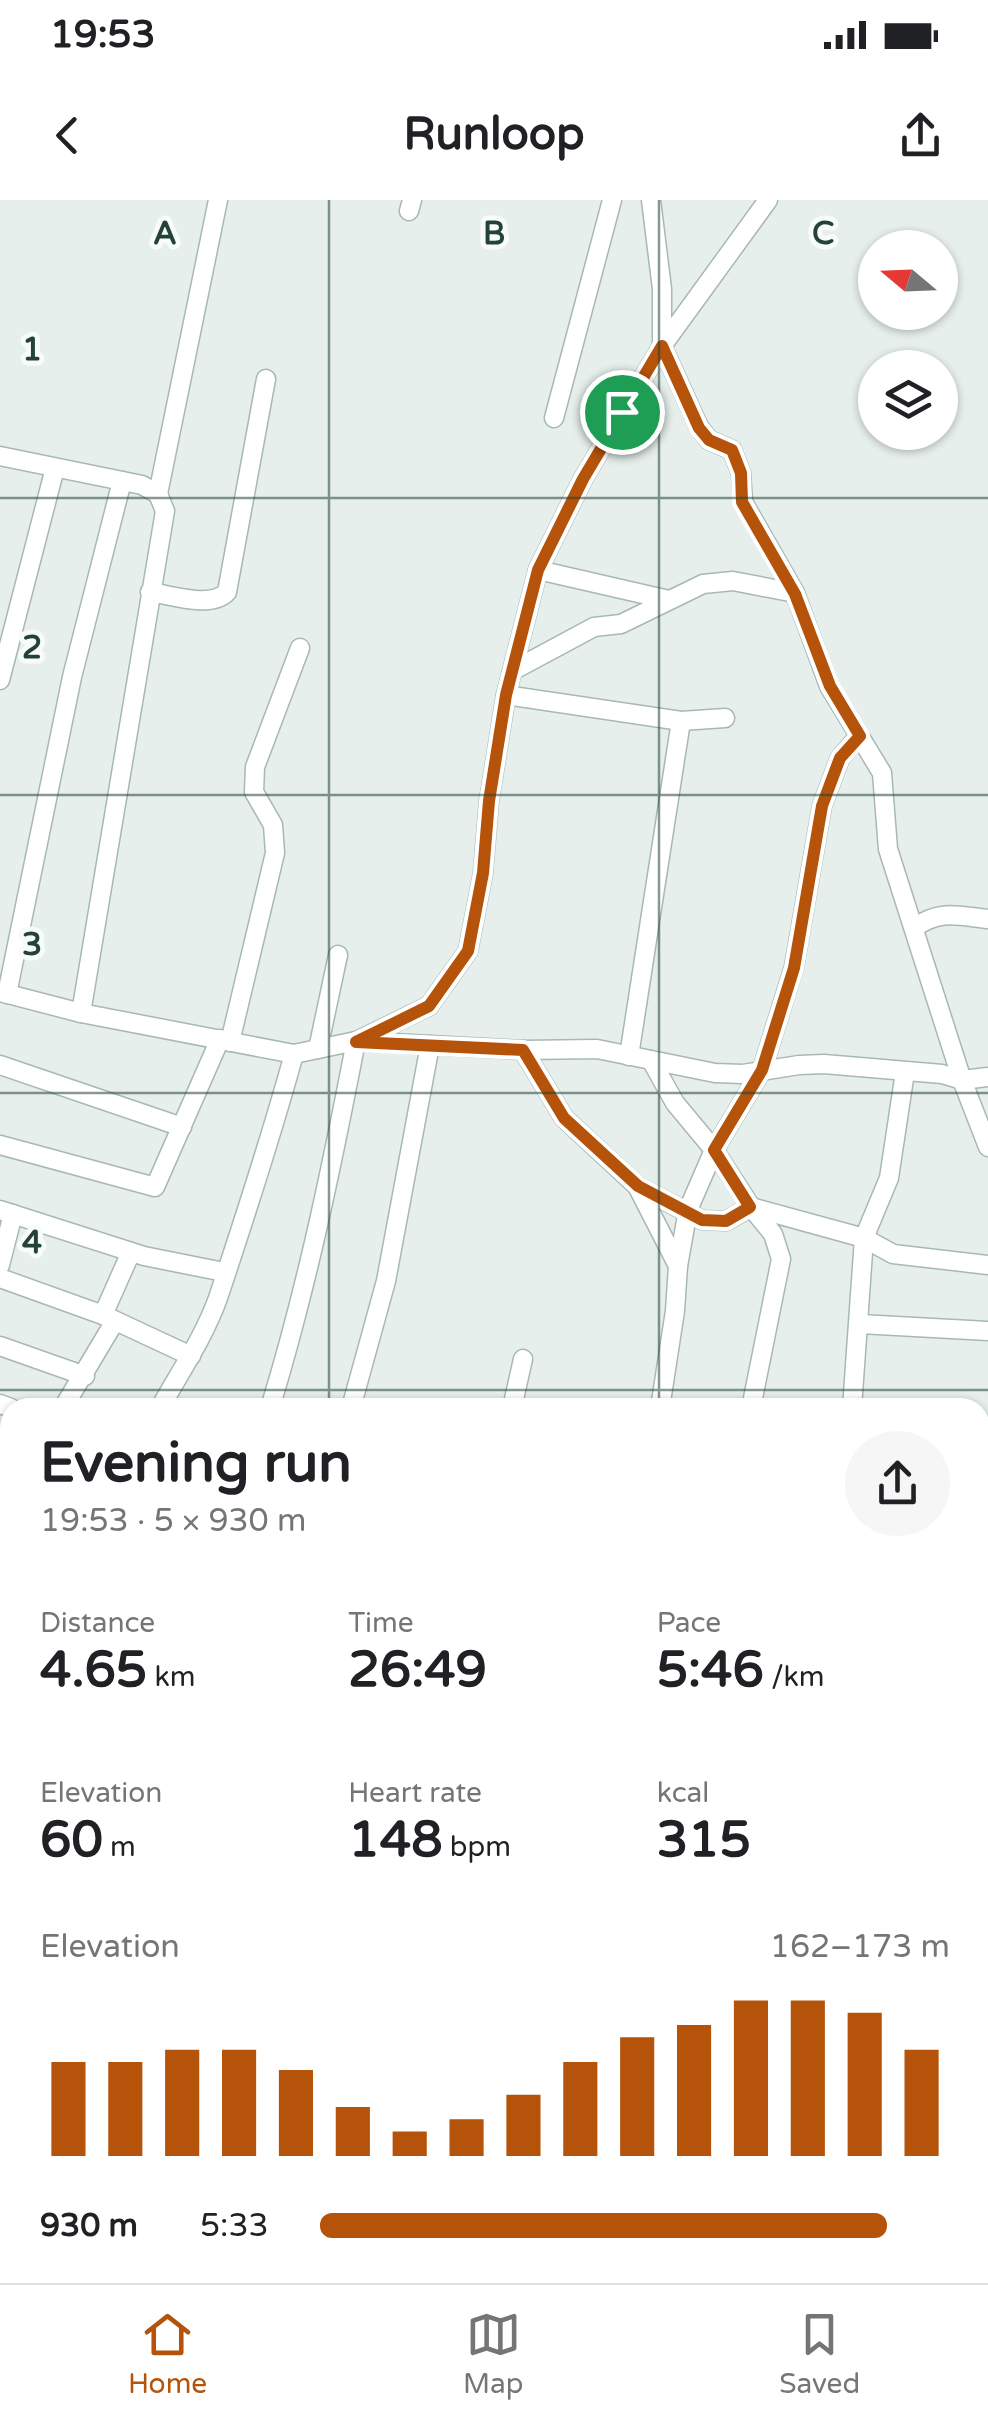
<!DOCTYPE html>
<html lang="en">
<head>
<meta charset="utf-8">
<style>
	body { margin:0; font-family:"Varela Round",sans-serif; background:#f6f6f6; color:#202124; height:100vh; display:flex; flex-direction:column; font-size:38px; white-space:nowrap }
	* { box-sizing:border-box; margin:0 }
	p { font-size:32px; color:#757577 }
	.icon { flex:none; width:55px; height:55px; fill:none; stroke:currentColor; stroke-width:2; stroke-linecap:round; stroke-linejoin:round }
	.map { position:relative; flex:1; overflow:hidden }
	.details { position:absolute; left:0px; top:1198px; width:990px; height:888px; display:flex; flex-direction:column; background:#fff; border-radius:30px 30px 0 0; box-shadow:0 2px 8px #0004 }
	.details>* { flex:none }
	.needle { width:65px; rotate:289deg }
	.controls { position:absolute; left:858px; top:30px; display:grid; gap:20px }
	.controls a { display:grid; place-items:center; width:100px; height:100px; border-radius:50%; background:#fff; box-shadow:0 2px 8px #0004; font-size:50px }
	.pin { position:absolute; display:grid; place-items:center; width:85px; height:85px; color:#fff; margin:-42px; border:5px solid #fff; border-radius:50%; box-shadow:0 2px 10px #0007 }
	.round { display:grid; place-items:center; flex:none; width:105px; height:105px; border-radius:52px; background:#f6f6f6 }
	.overview { display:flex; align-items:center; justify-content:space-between; height:170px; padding:0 40px }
	h1 { font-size:55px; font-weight:700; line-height:75px }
	.figures { display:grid; grid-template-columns:repeat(3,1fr); gap:15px; height:170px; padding:10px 40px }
	.figures div { display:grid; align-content:center }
	.figures b { font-size:50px; font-weight:700 }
	.figures small { font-size:28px; font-weight:400 }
	.figures p { font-size:28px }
	.chart { height:280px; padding:20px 40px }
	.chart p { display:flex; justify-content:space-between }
	.chart svg { width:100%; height:180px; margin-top:10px; stroke:#b45309; stroke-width:6 }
	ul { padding:0 40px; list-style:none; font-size:32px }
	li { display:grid; grid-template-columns:160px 120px 1fr; align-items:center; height:75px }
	li i { height:25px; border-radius:12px; background:#b45309 }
	.status { display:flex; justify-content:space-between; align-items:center; height:70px; padding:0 50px; background:#fff; direction:ltr }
	.status svg { height:28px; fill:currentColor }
	header { display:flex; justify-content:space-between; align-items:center; height:130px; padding:0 40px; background:#fff; font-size:45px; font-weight:700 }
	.tab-bar { display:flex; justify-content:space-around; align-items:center; height:140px; border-top:2px solid #e0e0e0; background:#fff; font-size:28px; color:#757577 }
	.tab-bar a { display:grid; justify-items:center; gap:5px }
	.tab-bar .active { color:#b45309 }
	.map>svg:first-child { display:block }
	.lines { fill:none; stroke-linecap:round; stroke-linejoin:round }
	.minor-casing { stroke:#a8b8b2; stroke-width:21 }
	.minor { stroke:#fff; stroke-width:18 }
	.route-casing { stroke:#fff; stroke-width:20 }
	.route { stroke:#b45309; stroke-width:12 }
	.grid { fill:none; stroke:#24423a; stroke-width:2.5; stroke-opacity:0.55 }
	.grid-label { font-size:32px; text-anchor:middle; font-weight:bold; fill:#24423a; stroke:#f7fbf9; stroke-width:10; stroke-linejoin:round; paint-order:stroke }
</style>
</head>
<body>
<div class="status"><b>19:53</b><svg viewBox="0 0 49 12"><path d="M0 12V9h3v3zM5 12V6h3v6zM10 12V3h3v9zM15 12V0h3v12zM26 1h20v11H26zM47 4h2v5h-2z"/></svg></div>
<header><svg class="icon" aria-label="back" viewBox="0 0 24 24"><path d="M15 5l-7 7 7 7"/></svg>Runloop<svg class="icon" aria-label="share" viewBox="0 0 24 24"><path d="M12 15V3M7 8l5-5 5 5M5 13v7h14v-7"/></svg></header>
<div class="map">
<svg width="988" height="2083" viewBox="0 0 988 2083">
	<rect width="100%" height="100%" fill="#e6efeb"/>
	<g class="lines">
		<g class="minor-casing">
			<g id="minor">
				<polyline points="651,0 662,89 662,146 699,227 709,240 732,250 741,273 743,302 795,393 829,486 882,573 888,649 962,880 988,947"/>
				<polyline points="409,11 412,0"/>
				<polyline points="554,218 612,0"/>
				<polyline points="0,256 142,285 158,294 165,311 81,813"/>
				<polyline points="158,294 218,0"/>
				<polyline points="538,370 669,400"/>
				<path d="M 150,392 C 171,395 211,409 227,392 L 266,179"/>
				<polyline points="512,471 594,427 621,424 703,384 733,381 795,393"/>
				<polyline points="0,480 55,268"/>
				<polyline points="506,495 681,521 725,518"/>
				<path d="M 914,728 C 940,709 958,716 988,719"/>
				<polyline points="0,792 81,813 294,854 356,841 523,850 597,849 715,873 743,874 799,865 824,864 942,874 962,880 988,877"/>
				<polyline points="7,794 72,477 122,281"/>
				<polyline points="361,839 429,806 468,751 483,673 489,601 506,495 538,370 583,279 662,146 768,0"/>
				<polyline points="230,842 275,653 273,625 254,592 255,567 300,448"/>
				<polyline points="318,849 338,755"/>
				<polyline points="523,850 564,918 637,986 678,1066 675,1111 660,1208"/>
				<polyline points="629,856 681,521"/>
				<polyline points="651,860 675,903 714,950 751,1007 773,1034 781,1059 751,1208"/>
				<polyline points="0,865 182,927"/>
				<polyline points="0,945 155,987 220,839"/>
				<polyline points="637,986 702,1020 726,1021 751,1007 864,1038 893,1054 988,1065"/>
				<polyline points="0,1010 144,1056 224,1072"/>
				<polyline points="0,1065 13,1014"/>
				<polyline points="678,1066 688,1010 714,950 762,870 794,767 822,606 840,558 859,536"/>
				<polyline points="0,1078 103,1115 191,1156"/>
				<polyline points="103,1115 131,1052"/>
				<polyline points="860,1124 988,1131"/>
				<polyline points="0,1146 85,1176"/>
				<polyline points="0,1204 11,1208"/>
				<polyline points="63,1208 115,1121"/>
				<path d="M 160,1208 C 180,1172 204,1137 218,1098 C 245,1017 271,937 294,854"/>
				<path d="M 270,1208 C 307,1087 332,965 356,841"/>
				<polyline points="351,1208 386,1081 430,845"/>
				<polyline points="512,1208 523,1159"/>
				<polyline points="852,1208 864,1038 889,978 905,872"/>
				<polyline points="980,1259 988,1260"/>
				<polyline points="0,1268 10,1272"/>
				<polyline points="0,1309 10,1290"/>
				<polyline points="980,1310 988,1311"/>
				<polyline points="0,1332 10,1335"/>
				<polyline points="980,1389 988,1390"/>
				<polyline points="0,1408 10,1411"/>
				<polyline points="980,1453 988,1454"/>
				<polyline points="0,1488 10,1460"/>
				<polyline points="0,1527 10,1537"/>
				<polyline points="980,1535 988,1536"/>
				<polyline points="0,1554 10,1555"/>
				<polyline points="0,1649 10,1651"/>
				<polyline points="0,1719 10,1721"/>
				<polyline points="980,1726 988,1727"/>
				<polyline points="980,1784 988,1785"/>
				<polyline points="0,1794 10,1796"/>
				<polyline points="980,1920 988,1893"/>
				<polyline points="980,2004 988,2005"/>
				<polyline points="0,2058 10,2060"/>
				<polyline points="67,2075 98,2083"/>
				<polyline points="482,2075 516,2083"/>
				<polyline points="909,2075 957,2083"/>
				<polyline points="120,2083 122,2075"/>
				<polyline points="267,2083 271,2075"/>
				<polyline points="695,2083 697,2075"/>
				<polyline points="779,2083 780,2075"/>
			</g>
		</g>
		<use href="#minor" class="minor"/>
	</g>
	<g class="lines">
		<g class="route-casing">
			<polygon id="route" points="662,146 699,228 709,240 732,250 741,273 742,302 795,394 830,486 860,536 840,558 822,606 794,768 762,870 714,950 750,1007 726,1021 702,1020 638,986 564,918 523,850 356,842 429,806 468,751 483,673 489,601 506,495 538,370 583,279"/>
		</g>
		<use href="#route" class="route"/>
	</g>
	<path class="grid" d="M 329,0 L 329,1208M 659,0 L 659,1208M 0,298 L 988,298M 0,595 L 988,595M 0,893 L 988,893M 0,1190 L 988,1190M 0,1488 L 10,1488M 980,1488 L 988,1488M 0,1785 L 10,1785M 980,1785 L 988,1785M 329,2075 L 329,2083M 659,2075 L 659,2083"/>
	<g class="grid-label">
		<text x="165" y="44">A</text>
		<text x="494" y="44">B</text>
		<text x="823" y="44">C</text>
		<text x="32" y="160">1</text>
		<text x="32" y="458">2</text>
		<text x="32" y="755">3</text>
		<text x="32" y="1053">4</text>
	</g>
</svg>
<div class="controls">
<a><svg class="needle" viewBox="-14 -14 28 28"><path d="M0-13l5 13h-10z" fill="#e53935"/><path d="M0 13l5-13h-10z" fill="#757577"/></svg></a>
<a><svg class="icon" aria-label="layers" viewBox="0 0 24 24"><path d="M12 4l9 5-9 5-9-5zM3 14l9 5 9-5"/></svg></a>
</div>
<div class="pin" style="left:622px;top:212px;background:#1e9e55"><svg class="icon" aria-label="arrive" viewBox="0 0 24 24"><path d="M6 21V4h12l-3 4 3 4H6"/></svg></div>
<section class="details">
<div class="overview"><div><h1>Evening run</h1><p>19:53 · 5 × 930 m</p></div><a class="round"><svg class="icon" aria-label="share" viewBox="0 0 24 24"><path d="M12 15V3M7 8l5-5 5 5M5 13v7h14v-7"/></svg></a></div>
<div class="figures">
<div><p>Distance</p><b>4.65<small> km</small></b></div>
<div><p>Time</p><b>26:49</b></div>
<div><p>Pace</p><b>5:46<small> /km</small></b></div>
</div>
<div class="figures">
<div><p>Elevation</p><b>60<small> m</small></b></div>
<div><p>Heart rate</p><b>148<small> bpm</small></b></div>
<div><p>kcal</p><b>315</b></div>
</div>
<div class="chart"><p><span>Elevation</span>162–173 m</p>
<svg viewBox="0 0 160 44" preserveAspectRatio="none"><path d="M5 44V21M15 44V21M25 44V18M35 44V18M45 44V23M55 44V32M65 44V38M75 44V35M85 44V29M95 44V21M105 44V15M115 44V12M125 44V6M135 44V6M145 44V9M155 44V18"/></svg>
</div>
<ul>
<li><b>930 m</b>5:33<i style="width:90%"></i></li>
</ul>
</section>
</div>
<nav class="tab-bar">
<a class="active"><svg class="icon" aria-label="home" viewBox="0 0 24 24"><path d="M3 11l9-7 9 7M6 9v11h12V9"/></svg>Home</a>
<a><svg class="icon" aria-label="map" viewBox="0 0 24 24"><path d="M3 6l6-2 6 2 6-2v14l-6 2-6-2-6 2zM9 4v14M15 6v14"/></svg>Map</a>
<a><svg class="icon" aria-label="saved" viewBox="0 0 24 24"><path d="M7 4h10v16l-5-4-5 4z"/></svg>Saved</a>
</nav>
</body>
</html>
